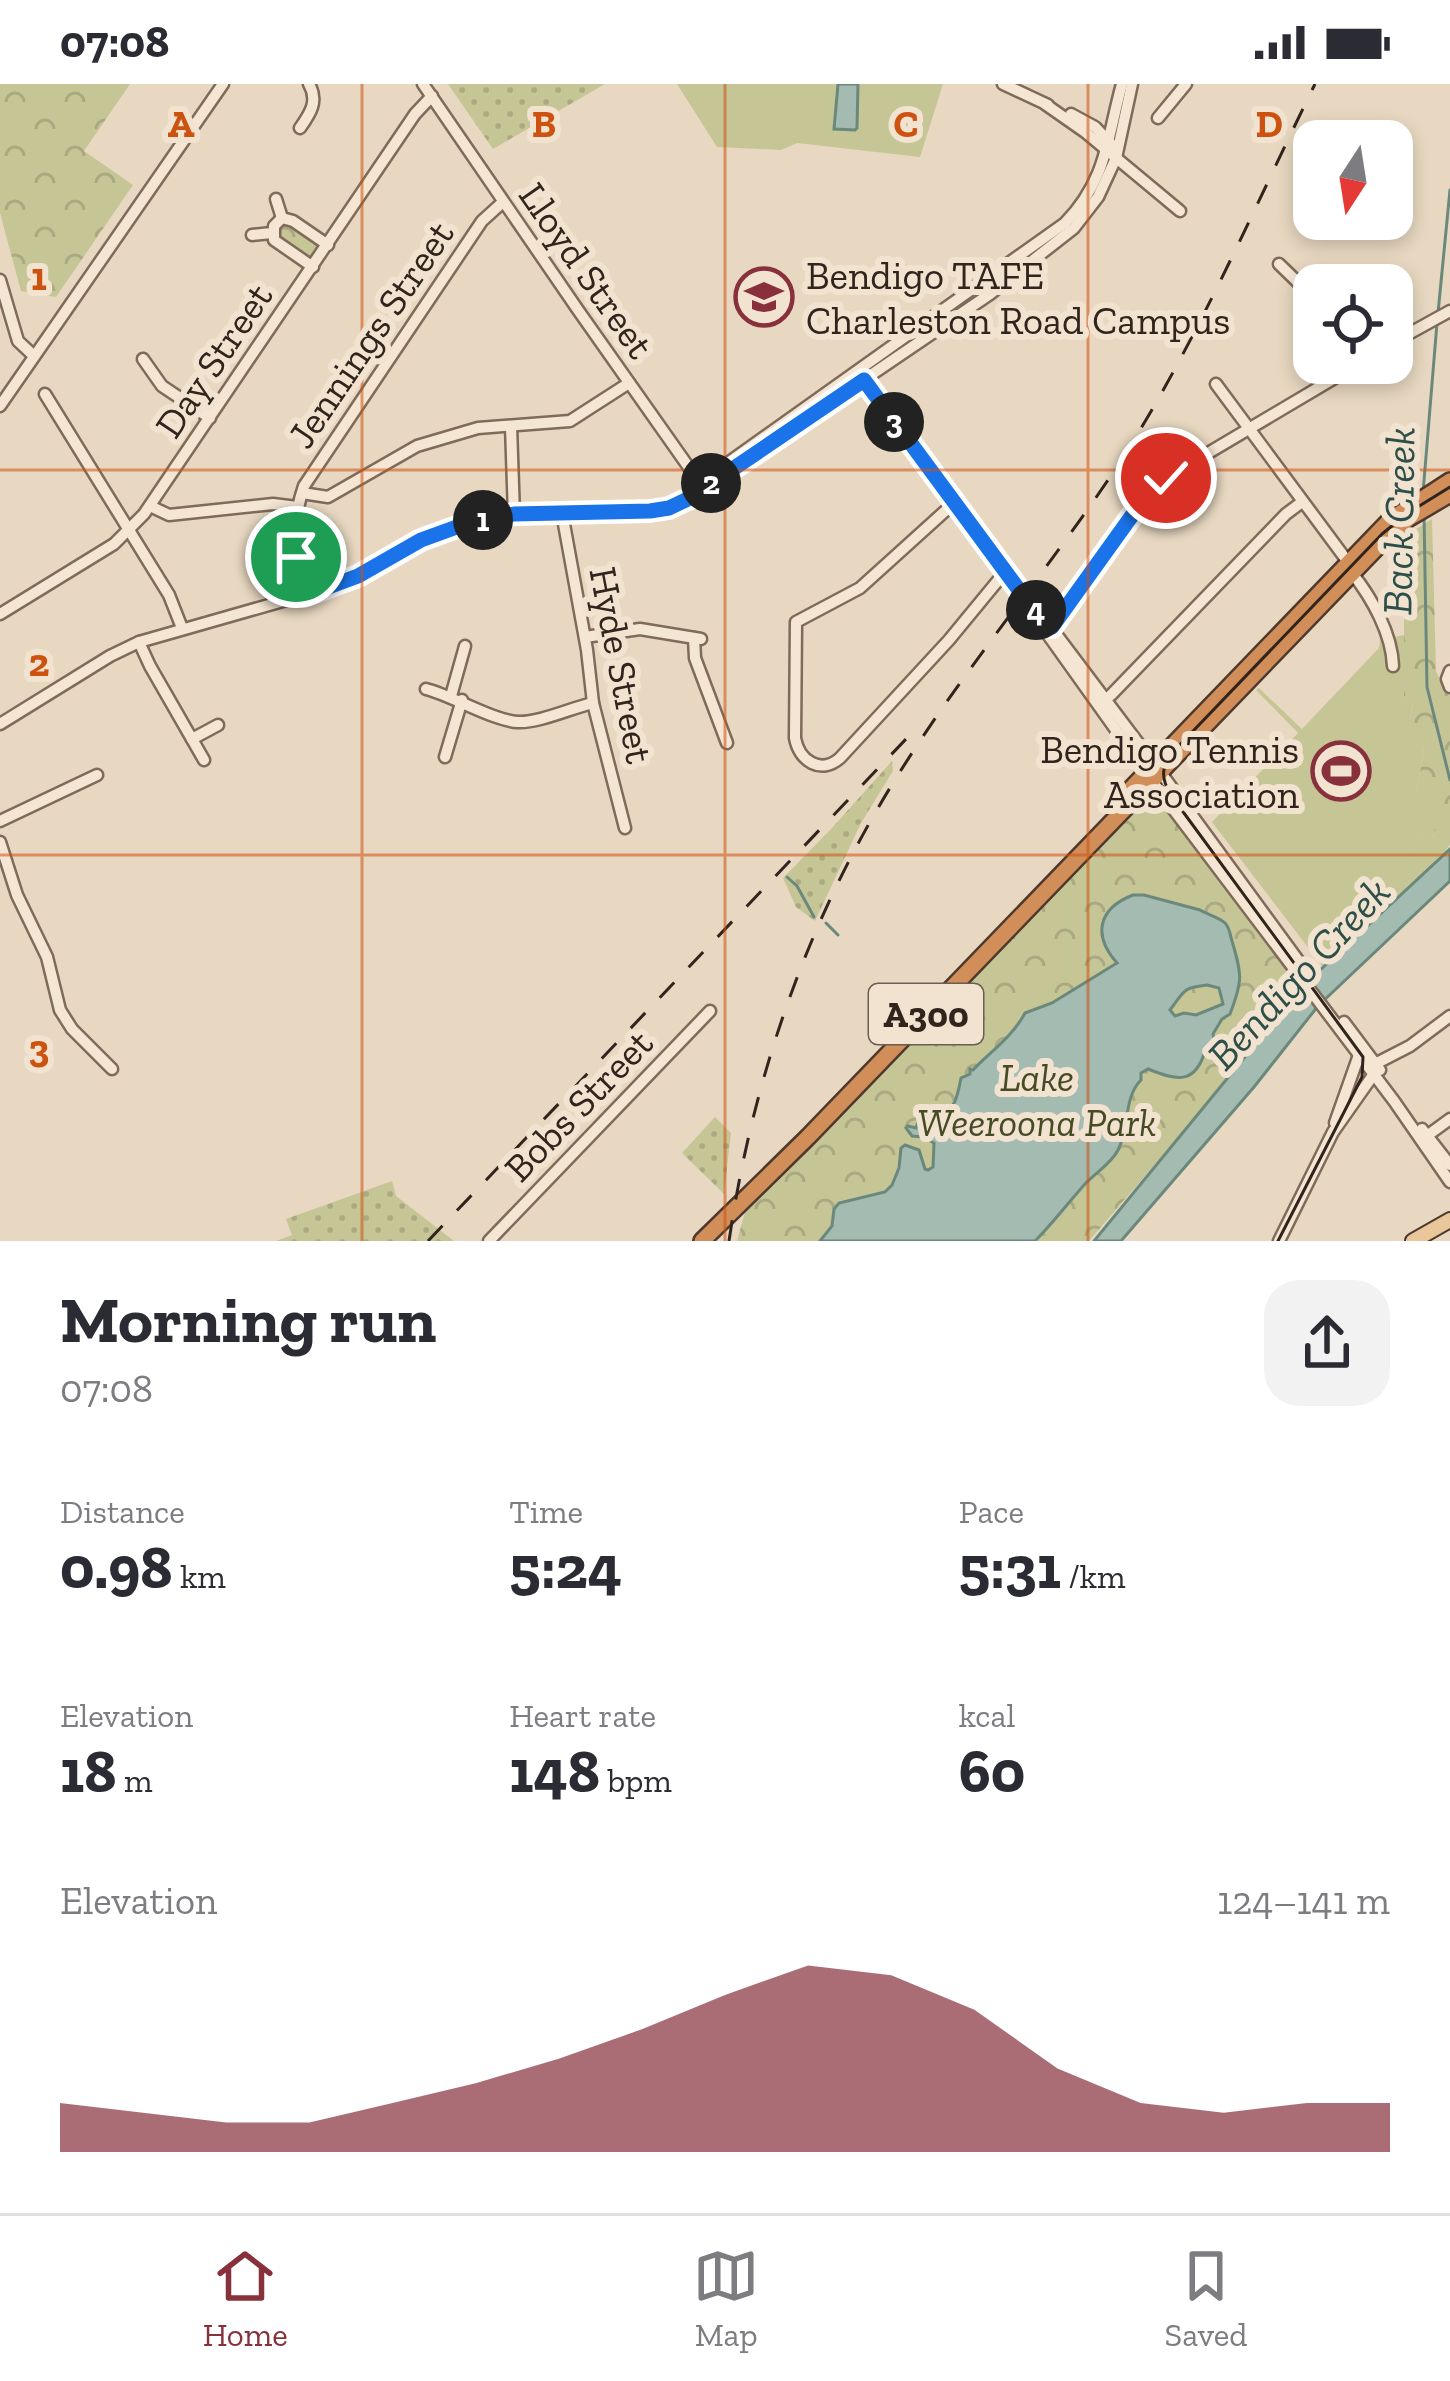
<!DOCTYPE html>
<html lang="en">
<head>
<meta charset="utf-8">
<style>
	body { margin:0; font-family:"Zilla Slab",serif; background:#f2f2f3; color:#2b2b33; height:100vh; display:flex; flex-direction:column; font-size:45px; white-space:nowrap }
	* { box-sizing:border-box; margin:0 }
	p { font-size:39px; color:#7c7c81 }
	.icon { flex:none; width:66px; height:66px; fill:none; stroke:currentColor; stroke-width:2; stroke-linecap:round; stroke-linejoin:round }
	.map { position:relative; height:1157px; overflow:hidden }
	.sheet { display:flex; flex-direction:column; background:#fff; flex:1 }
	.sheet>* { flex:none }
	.needle { width:78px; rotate:192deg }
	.controls { position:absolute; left:1293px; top:36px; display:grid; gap:24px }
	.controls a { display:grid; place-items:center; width:120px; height:120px; border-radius:24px; background:#fff; box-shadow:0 6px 18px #0003; font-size:60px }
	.pin { position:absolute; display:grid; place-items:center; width:102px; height:102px; color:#fff; margin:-51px; border:6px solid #fff; border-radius:50%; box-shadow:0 3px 12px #0007 }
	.km { position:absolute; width:60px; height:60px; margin:-30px; border-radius:50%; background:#222; color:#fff; font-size:33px; line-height:60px; text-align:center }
	.round { display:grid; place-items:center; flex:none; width:126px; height:126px; border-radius:36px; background:#f2f2f3 }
	.overview { display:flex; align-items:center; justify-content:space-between; height:204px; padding:0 60px }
	h1 { font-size:66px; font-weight:700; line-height:90px }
	.figures { display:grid; grid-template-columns:repeat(3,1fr); gap:18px; height:204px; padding:12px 60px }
	.figures div { display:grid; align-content:center }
	.figures b { font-size:60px; font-weight:700 }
	.figures small { font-size:33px; font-weight:400 }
	.figures p { font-size:33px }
	.chart { height:336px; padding:24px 60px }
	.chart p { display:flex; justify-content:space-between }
	.chart svg { width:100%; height:216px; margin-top:12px; fill:#88303b; opacity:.7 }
	.status { display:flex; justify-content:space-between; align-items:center; height:84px; padding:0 60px; background:#fff; direction:ltr }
	.status svg { height:33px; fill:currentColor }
	.tabs { display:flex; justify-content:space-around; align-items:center; height:168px; border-top:3px solid #e1e1e2; background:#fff; font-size:33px; color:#7c7c81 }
	.tabs a { display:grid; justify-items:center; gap:6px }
	.tabs .on { color:#88303b }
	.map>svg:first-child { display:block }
	.grass { fill:url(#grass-dots) }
	.park { fill:url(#park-crowns) }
	.pitch { fill:#c5c596 }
	.water { fill:#a3bbb1; stroke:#6b887d; stroke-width:3; fill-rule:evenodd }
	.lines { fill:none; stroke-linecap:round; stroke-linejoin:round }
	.stream { stroke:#6b887d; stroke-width:3 }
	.minor-casing { stroke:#806a5a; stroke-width:15 }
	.major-casing { stroke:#4e392e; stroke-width:18 }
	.highway-casing { stroke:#4e392e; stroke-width:20 }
	.minor { stroke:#f4e6d3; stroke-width:10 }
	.major { stroke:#e9c79b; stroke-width:14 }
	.highway { stroke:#d18e58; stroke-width:15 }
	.tram { stroke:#31241d; stroke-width:3 }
	.rail { stroke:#31241d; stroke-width:3; stroke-dasharray:21 21; stroke-linecap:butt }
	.route-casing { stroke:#fff; stroke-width:24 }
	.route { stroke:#1a73e8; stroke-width:15 }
	.grid { fill:none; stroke:#cd510f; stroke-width:3; stroke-opacity:0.55 }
	.labels { text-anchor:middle; stroke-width:12; stroke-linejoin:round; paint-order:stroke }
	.shield { fill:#f1e3cf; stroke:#6b5d52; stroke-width:3 }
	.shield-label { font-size:36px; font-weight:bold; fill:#31241d }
	.street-label { font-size:39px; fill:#31241d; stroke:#f1e3cf }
	.poi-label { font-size:39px; fill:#31241d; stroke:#f1e3cf; text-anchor:start }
	.park-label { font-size:39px; font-style:italic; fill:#464b26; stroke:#f1e3cf }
	.water-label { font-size:42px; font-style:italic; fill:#2e4f49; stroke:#f1e3cf }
	.grid-label { font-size:39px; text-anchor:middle; font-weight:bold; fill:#cd510f; stroke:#f1e3cf; stroke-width:12; stroke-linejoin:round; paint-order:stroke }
</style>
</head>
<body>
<div class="status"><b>07:08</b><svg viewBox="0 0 49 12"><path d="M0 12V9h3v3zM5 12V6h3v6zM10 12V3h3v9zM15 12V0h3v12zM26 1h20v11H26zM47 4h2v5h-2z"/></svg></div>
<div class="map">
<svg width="1450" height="1157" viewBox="0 0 1450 1157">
	<defs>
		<pattern id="grass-dots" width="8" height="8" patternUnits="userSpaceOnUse" patternTransform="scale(3)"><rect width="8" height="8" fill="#c5c596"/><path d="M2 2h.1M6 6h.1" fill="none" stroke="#aaa981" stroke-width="1.8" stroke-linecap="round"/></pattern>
		<pattern id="park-crowns" width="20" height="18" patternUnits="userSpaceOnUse" patternTransform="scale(3)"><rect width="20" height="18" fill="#c5c596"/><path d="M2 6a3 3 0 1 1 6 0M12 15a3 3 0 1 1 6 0" fill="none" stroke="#aaa981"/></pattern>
	</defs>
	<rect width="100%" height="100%" fill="#e8d8c1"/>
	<g class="grass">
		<polygon points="448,0 605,0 493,65"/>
		<polygon points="892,677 893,687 861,739 815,837 796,823 783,794 832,744"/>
		<polygon points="715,1033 731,1049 724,1110 682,1069"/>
		<polygon points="392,1097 396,1112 454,1157 276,1157 292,1151 286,1135"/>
	</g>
	<g class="park">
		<polygon points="0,0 130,0 84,67 133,101 56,213 21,207 0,129"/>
		<polygon points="288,137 319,161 309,175 303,173 300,167 278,156 279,141"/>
		<polygon points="1432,435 1436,588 1450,612 1450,760 1442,772 1323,883 1307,862 1326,867 1384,787 1417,751 1434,753 1416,709 1424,665 1405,661 1413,620 1404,617 1404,453"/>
		<polygon points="1158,711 1303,903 1242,979 1089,1157 737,1157 745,1128 1082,776 1124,735"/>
	</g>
	<g class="pitch">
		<polygon points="677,0 943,0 920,73 797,59 781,66 717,63"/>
		<polygon points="1404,551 1404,617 1413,619 1406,660 1424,665 1416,709 1441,715 1433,754 1417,751 1409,792 1385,787 1378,817 1332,864 1326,867 1307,862 1212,738 1298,649 1256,606 1259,604 1302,645 1379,564 1380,556"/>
	</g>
	<g class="water">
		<polygon points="838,0 858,0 857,44 855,46 834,45"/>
		<polygon points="1450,765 1450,797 1318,922 1254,1003 1121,1157 1094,1157 1303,902"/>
		<path d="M 1133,811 L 1144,811 L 1200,826 C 1206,830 1219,833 1225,839 C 1230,844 1230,851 1232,857 C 1242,891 1243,896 1230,930 L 1222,935 L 1213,950 L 1215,961 L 1206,964 C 1196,1001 1178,997 1148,985 L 1141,989 L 1141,996 C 1123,1014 1130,1044 1118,1066 C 1111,1080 1095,1089 1085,1100 C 1068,1119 1053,1139 1035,1157 L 820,1157 L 832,1142 L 834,1125 L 839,1119 L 885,1108 L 892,1101 L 899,1084 L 901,1064 L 905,1061 L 919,1066 L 925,1085 L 928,1086 L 933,1083 L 934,1059 L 923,1053 L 912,1052 L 906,1044 L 908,1042 L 916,1044 L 918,1038 L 920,1042 L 930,1041 L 933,1032 L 937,1035 C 955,1028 958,1010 961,994 L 970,990 L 970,985 L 973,986 C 989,969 1013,952 1025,929 L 1052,919 L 1117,879 C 1093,852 1097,825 1133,811 ZM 1207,901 L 1219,904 L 1223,920 L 1196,931 L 1184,929 L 1175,932 L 1170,926 C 1185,907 1181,904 1207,901 Z"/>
	</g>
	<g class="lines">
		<g class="stream">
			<polyline points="1438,229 1450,106"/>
			<polyline points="1423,409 1437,239"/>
			<polyline points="1424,430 1427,603 1450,696"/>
			<polyline points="787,793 797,802 814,833"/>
			<polyline points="826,839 838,851"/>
		</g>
		<g class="minor-casing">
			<g id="minor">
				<polyline points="423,0 578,226 702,402"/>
				<polyline points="1003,0 1048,21"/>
				<polyline points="1045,20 1085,48 1180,127"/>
				<polyline points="1071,30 1095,43 1113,62"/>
				<polyline points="1158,34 1186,0"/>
				<path d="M 300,44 C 310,30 319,17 309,0"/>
				<polyline points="276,115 282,134"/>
				<polyline points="252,151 272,149"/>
				<polyline points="1279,180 1314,214"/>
				<polyline points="313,183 274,156 274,142 282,134 293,137 328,161"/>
				<polyline points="0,196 18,257 34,272"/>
				<polyline points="1392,259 1450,227"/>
				<polyline points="143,275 162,302 210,334"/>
				<polyline points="862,293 1025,514 1046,548 1146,688"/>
				<polyline points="1216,300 1348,478"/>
				<polyline points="45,310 169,511 182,544"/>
				<polyline points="0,322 223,0"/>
				<polyline points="511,342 514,431"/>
				<path d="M 694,403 L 1065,139 C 1107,96 1107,54 1122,0"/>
				<polyline points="302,409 328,413 417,362 478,344 570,337 629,299"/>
				<path d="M 954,419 L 860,504 L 796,538 L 795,654 C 799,677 821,691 840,674 L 949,556 L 1005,488"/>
				<polyline points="150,422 169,431 273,420 297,423"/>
				<polyline points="562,429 587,566 593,619 625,744"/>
				<path d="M 1352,489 C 1372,514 1392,550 1393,582"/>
				<path d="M 304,512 C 294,474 291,439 304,402 L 482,137 L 503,118"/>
				<polyline points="0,530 114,460 144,430 415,30 432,12"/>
				<polyline points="1047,538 1154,680"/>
				<polyline points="1046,548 1135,426 1166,394 1360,279"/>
				<polyline points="585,553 640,545 701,555"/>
				<polyline points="694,554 695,574 727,659"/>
				<polyline points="139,558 150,582 204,676"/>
				<polyline points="1450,587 1447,595 1450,603"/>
				<path d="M 426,605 C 453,612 494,637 518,638 C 539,639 571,624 593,619"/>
				<polyline points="451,612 465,562"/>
				<polyline points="1099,621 1111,611 1286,430 1302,418"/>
				<path d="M 0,640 L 110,572 L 139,558 L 332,503 C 367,489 396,465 431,451 C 502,424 579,429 654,427 L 669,423 L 690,414 L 990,210 L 1074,144 L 1098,113 L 1116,74 L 1132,0"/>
				<polyline points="192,655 218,641"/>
				<polyline points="445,673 462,616"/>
				<polyline points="1161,689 1311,894"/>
				<polyline points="1152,697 1394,1017 1450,1098"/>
				<polyline points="0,737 97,691"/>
				<polyline points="0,758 17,811 47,873 60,926 72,945 112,985"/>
				<polyline points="1344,938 1380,986"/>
				<polyline points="1375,980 1410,962 1450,932"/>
				<polyline points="1335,1039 1359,971"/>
				<polyline points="1422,1045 1450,1081"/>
				<polyline points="1424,1054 1450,1035"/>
				<polyline points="489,1157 710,927"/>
				<polyline points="1279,1157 1333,1048 1376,987"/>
			</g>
		</g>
		<g class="major-casing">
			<polyline id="major" points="1413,1157 1450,1136"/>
		</g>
		<g class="highway-casing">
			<g id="highway">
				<polyline points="1123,713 1390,436 1450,397"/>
				<polyline points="702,1157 808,1053 1386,454 1409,434 1450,410"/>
			</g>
		</g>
		<use href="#minor" class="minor"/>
		<use href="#major" class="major"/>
		<use href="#highway" class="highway"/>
		<path class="tram" d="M 1278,1157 L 1362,993 L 1363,973 L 1170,710 C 1161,694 1161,682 1173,668 L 1382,450 L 1408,429 L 1450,403"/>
		<g class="rail">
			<polyline points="428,1157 907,654"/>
			<path d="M 729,1157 C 753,992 809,832 898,691 C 967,580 1053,481 1124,372 C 1198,255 1254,124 1315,0"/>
		</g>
	</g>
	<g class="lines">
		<g class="route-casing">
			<polyline id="route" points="296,473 304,512 358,492 421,456 465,440 514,430 650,427 669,424 690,414 864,296 1025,514 1052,543 1136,426 1166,394"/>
		</g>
		<use href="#route" class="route"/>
	</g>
	<path class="grid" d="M 362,0 L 362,1157M 725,0 L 725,1157M 1088,0 L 1088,1157M 0,386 L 1450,386M 0,771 L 1450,771"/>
	<defs>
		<g id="university-ring" transform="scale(3)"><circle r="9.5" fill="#f1e3cf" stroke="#88303b" stroke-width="1.5"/><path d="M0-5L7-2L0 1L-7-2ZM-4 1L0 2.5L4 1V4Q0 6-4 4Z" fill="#88303b"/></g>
		<g id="stadium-ring" transform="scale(3)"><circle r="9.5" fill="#f1e3cf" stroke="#88303b" stroke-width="1.5"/><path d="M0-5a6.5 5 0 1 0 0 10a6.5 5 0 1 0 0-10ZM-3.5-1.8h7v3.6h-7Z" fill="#88303b"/></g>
	</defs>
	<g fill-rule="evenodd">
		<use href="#university-ring" x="764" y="213"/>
		<use href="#stadium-ring" x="1341" y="687"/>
	</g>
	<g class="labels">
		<rect class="shield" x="869" y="900" width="114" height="60" rx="9"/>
		<g class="shield-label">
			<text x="926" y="943">A300</text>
		</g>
		<g class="street-label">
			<text transform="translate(587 186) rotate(55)" y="14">Lloyd Street</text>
			<text transform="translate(370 250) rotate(-56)" y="14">Jennings Street</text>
			<text transform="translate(213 276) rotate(-56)" y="14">Day Street</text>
			<text transform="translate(622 581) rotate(79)" y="14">Hyde Street</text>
			<text transform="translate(578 1021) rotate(-46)" y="14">Bobs Street</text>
		</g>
		<g class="poi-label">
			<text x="806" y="205">Bendigo TAFE<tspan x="806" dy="45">Charleston Road Campus</tspan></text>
			<text x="1299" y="679" text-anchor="end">Bendigo Tennis<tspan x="1299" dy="45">Association</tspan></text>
		</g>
		<g class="park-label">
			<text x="1037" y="1007">Lake<tspan x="1037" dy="45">Weeroona Park</tspan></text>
		</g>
		<g class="water-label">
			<text transform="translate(1398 437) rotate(-89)" y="15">Back Creek</text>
			<text transform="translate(1298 889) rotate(-47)" y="15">Bendigo Creek</text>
		</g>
	</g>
	<g class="grid-label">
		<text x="181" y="53">A</text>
		<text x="544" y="53">B</text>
		<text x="906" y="53">C</text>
		<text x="1269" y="53">D</text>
		<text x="39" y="206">1</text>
		<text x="39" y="592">2</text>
		<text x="39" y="978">3</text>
	</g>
</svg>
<div class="controls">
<a><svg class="needle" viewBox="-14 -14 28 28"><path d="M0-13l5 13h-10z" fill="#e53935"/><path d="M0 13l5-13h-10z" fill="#7c7c81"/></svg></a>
<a><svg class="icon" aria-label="locate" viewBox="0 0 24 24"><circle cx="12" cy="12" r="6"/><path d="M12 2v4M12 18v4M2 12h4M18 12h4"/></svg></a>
</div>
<div class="pin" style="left:296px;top:473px;background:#1e9e55"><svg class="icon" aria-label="arrive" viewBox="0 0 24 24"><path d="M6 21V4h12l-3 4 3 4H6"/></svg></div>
<div class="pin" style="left:1166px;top:394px;background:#d93025"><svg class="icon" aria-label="check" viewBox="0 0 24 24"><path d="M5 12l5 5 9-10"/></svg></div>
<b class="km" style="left:483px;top:436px">1</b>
<b class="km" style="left:711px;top:399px">2</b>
<b class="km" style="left:894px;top:338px">3</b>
<b class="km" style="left:1036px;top:526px">4</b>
</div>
<section class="sheet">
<div class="overview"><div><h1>Morning run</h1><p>07:08</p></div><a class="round"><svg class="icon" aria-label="share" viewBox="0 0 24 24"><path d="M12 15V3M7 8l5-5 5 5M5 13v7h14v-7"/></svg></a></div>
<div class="figures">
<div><p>Distance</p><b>0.98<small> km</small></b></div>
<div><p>Time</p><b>5:24</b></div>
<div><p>Pace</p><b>5:31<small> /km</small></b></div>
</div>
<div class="figures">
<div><p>Elevation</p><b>18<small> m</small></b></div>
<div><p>Heart rate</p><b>148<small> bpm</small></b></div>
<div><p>kcal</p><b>60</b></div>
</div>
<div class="chart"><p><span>Elevation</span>124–141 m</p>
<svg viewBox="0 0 160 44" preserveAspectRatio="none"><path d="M0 44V34L10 36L20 38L30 38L40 34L50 30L60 25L70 19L80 12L90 6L100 8L110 15L120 27L130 34L140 36L150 34L160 34V44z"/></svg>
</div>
</section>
<nav class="tabs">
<a class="on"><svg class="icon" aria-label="home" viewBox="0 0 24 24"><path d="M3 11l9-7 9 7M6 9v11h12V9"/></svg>Home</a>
<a><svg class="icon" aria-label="map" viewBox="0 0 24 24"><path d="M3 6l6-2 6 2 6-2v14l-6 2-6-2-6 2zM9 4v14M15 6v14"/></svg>Map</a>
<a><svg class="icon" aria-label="saved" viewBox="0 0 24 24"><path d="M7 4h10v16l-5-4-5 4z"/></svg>Saved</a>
</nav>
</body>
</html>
